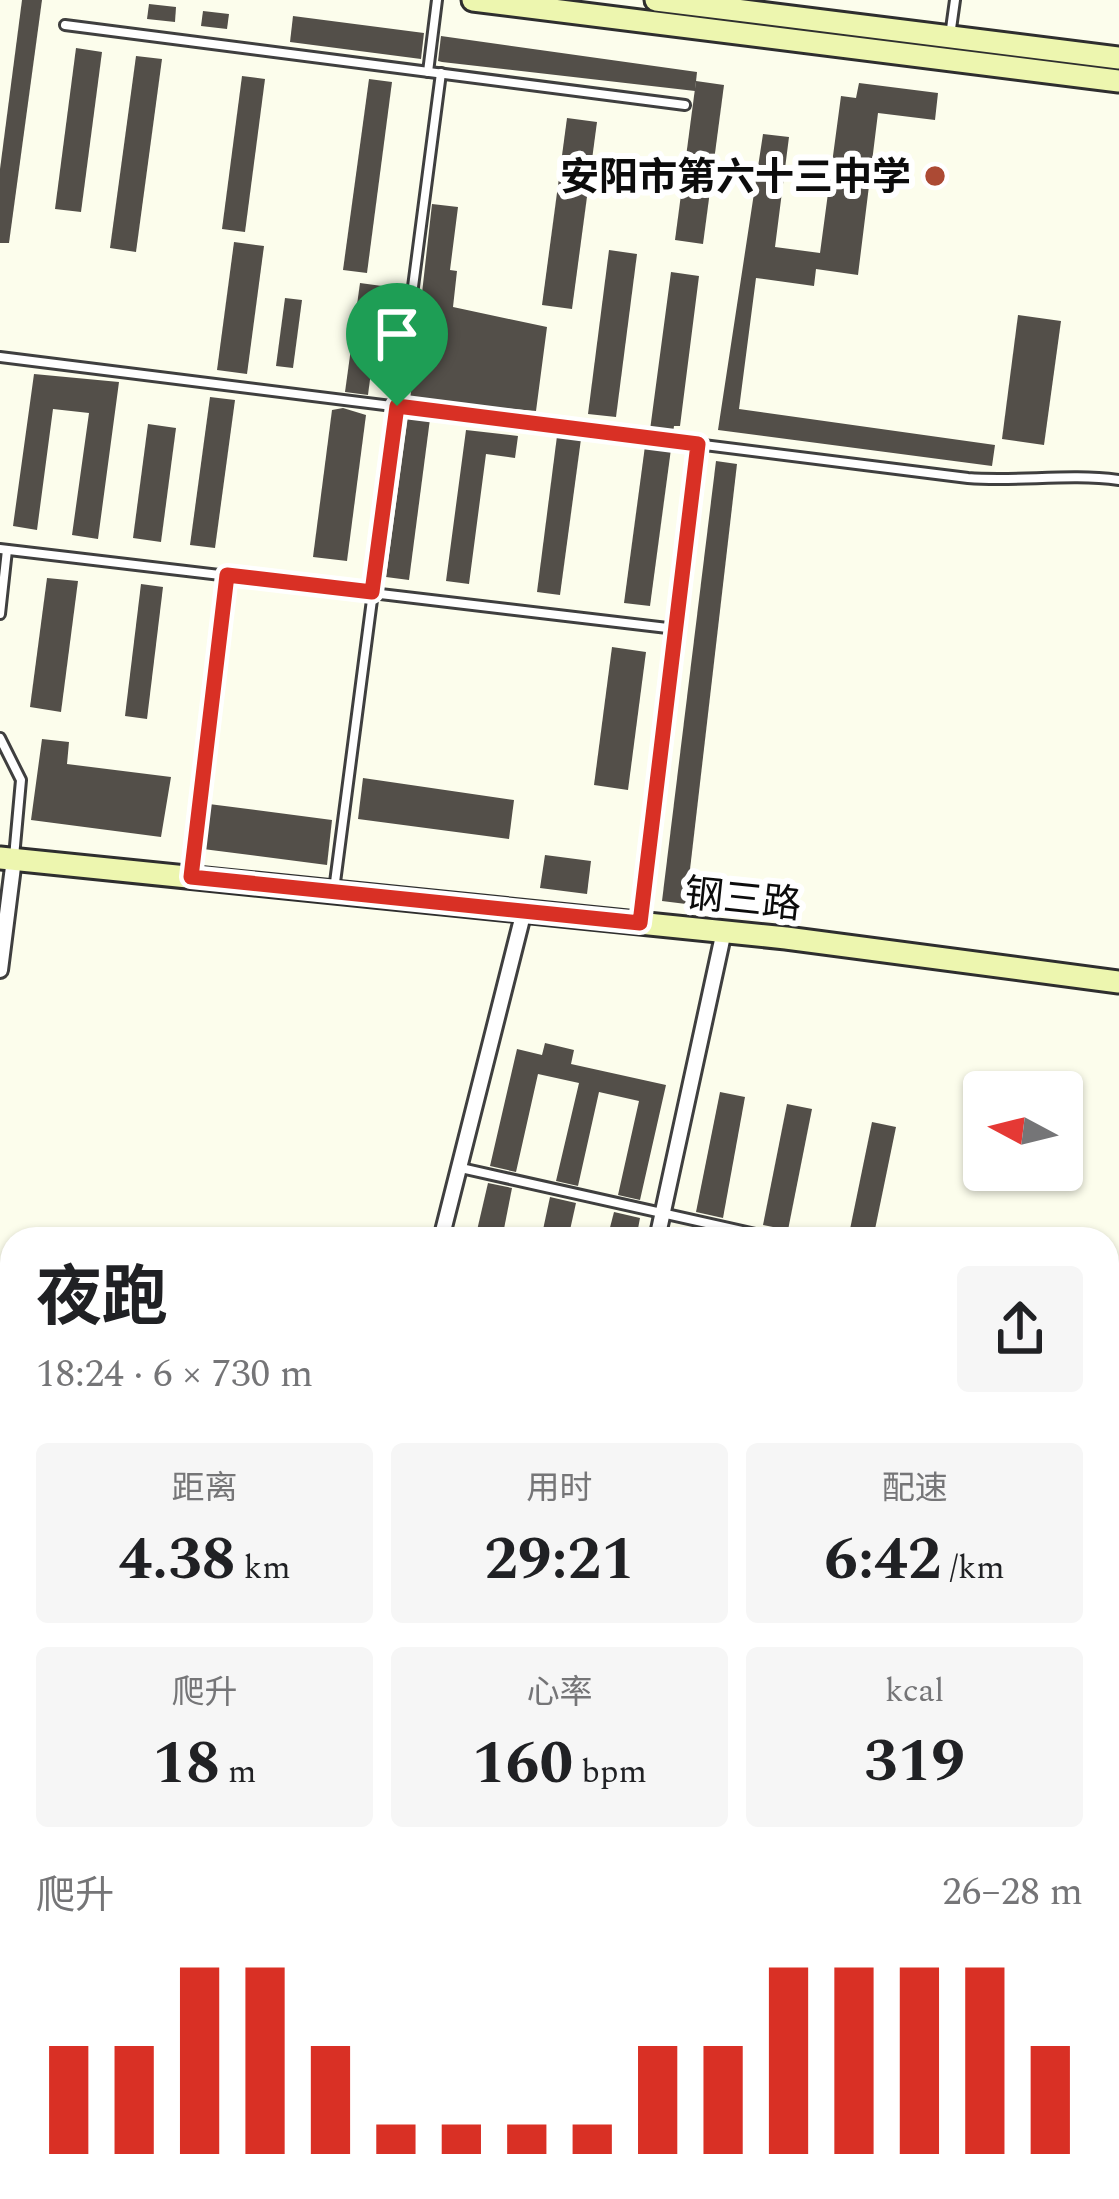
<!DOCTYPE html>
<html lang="zh">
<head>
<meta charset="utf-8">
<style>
	body { margin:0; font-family:Spectral,"Noto Sans SC",serif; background:#f6f6f6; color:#202124; height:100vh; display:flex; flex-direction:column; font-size:45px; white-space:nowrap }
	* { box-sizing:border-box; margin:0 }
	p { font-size:39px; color:#757577 }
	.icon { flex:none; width:66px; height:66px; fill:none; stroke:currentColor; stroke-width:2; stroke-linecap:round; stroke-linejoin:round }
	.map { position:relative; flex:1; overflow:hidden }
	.side { position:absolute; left:0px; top:1227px; width:1119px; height:972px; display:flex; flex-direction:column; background:#fff; border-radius:36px 36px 0 0; box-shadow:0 3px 9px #0004 }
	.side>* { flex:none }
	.needle { width:78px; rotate:277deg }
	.fabs { position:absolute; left:963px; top:1071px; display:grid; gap:24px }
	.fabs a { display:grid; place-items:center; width:120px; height:120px; border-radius:12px; background:#fff; box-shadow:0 3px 9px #0004; font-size:60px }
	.pin { position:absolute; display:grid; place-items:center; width:102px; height:102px; color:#fff; margin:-123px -51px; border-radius:50% 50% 50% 0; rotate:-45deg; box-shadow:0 0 12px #0007 }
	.pin .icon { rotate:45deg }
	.round { display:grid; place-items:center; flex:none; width:126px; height:126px; border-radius:12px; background:#f6f6f6 }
	.summary { display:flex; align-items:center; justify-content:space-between; height:204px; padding:0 36px }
	h1 { font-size:66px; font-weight:700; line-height:90px }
	.figures { display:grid; grid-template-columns:repeat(3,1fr); gap:18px; height:204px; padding:12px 36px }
	.figures div { display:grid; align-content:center; border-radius:12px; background:#f6f6f6; text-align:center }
	.figures b { font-size:60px; font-weight:700 }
	.figures small { font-size:33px; font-weight:400 }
	.figures p { font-size:33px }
	.chart { height:336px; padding:24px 36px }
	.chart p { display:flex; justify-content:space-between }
	.chart svg { width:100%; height:216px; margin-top:12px; stroke:#d93025; stroke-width:6 }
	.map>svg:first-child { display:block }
	.building { fill:#534f49 }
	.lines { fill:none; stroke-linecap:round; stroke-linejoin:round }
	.lane-casing { stroke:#3f3f3f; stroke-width:14 }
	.street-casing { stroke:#3f3f3f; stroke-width:20 }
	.secondary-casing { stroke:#2e2e2e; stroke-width:27 }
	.lane { stroke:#fff; stroke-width:8 }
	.street { stroke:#fff; stroke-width:14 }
	.secondary { stroke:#edf6af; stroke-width:21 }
	.route-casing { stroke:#fff; stroke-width:24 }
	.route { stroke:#d93025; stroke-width:15 }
	.poi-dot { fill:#ac4a34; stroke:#fff; stroke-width:4.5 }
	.labels { text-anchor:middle; stroke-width:12; stroke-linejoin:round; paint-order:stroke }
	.poi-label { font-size:39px; font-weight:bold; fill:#0c0c0c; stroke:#fff; text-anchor:end }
	.street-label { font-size:39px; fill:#0c0c0c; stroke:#fff }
</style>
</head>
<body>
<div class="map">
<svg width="1119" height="2199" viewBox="0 0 1119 2199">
	<rect width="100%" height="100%" fill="#fcfdec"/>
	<g class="building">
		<polygon points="22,0 42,0 9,243 0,243 0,169"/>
		<polygon points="149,4 176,7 175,22 147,19"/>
		<polygon points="203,11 229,14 227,29 201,26"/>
		<polygon points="293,16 424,33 421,59 290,42"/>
		<polygon points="441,36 697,72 695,91 442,62 438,61"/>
		<polygon points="76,48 102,52 81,212 55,209"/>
		<polygon points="136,56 162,59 136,252 110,248"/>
		<polygon points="242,76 265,79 245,232 222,229"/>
		<polygon points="369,79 392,82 367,273 343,270"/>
		<polygon points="696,81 724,85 703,244 675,240"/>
		<polygon points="859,83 938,93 935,120 878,113 858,275 816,269 814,286 756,278 739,409 995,445 992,466 718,430 763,134 789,137 775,247 820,253 841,96 856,98"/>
		<polygon points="567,118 597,122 572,309 542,305"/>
		<polygon points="432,204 458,207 450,270 457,271 453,307 547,327 536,411 410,400"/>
		<polygon points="234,242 264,246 247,374 217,370"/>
		<polygon points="609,250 637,254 616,417 588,414"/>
		<polygon points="671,272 699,276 680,426 674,426 673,433 650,430"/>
		<polygon points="360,283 382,286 368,395 345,392"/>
		<polygon points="285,298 302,300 293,368 276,366"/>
		<polygon points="1018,315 1061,321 1044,445 1002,439"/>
		<polygon points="34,374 119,382 98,539 72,535 89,413 53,409 37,530 13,526"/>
		<polygon points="210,397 235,400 215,548 190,545"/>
		<polygon points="343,408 366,415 347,561 313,557 332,410"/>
		<polygon points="408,416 430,419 409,580 386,577"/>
		<polygon points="148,424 176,428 161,542 133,538"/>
		<polygon points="466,430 518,436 515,458 486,454 469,584 446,581"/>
		<polygon points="557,436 581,439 560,595 537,592"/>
		<polygon points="645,446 671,449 650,606 624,603"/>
		<polygon points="716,461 737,464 686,904 662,901"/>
		<polygon points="47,578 78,581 61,712 30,707"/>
		<polygon points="141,584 163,587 147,719 125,716"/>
		<polygon points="612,647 646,652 628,790 594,785"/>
		<polygon points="42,739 69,742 67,764 171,777 161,837 31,820"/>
		<polygon points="363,778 514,800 509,839 358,819"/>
		<polygon points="209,804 332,820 327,865 203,849"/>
		<polygon points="545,855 591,861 587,894 540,888"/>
		<polygon points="545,1043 574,1050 571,1064 666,1085 640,1200 618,1195 639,1101 599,1092 578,1186 556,1181 579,1083 538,1074 516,1172 490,1166 517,1049 542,1055"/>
		<polygon points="720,1092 745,1097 723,1218 696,1212"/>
		<polygon points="787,1104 812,1109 788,1230 763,1225"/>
		<polygon points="872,1122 896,1127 873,1239 848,1239"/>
		<polygon points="488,1183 512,1188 502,1239 475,1239"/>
		<polygon points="550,1197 576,1203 568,1239 541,1239"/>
		<polygon points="614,1212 640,1218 636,1239 607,1239"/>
	</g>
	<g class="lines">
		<g class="lane-casing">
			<g id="lane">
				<polyline points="65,25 685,105"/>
				<polyline points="950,36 955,0"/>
				<polyline points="428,72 437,0"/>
				<path d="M 0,357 L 968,478 C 1020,482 1068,473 1119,480"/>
				<polyline points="0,549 676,629"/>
				<polyline points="0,614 7,550"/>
				<polyline points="0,738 21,780 14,857"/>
				<polyline points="191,876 227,575"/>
				<polyline points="334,890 441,73"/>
				<polyline points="641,922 699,444"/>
				<polyline points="461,1168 778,1239"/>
			</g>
		</g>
		<g class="street-casing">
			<g id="street">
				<polyline points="0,970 14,859"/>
				<polyline points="441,1239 524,911"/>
				<polyline points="657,1239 724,931"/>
				<polyline points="0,1450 12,1451"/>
				<polyline points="1107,1465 1119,1467"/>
				<polyline points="1107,1631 1119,1634"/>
				<polyline points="1107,1721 1119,1724"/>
				<polyline points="0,1786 12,1787"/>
				<polyline points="1107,1894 1119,1897"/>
				<polyline points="1107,2140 1119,2125"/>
				<polyline points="1089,2199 1091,2187"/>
			</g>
		</g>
		<g class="secondary-casing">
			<g id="secondary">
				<polyline points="473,0 1119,81"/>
				<polyline points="656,0 1119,58"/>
				<polyline points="0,858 786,938 1119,982"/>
			</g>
		</g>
		<use href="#lane" class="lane"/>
		<use href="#street" class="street"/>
		<use href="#secondary" class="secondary"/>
	</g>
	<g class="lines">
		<g class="route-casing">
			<polygon id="route" points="397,406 698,444 640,923 191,877 227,575 372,592"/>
		</g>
		<use href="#route" class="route"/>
	</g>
	<circle class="poi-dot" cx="935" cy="176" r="12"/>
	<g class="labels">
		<g class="poi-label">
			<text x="911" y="190">安阳市第六十三中学</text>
		</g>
		<g class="street-label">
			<text transform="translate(743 898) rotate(6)" y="14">钢三路</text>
		</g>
	</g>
</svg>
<div class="fabs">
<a><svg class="needle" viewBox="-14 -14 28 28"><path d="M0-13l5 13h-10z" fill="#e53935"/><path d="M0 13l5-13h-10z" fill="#757577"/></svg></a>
</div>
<div class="pin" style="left:397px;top:406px;background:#1e9e55"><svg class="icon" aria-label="arrive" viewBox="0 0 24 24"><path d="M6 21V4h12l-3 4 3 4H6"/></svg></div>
<section class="side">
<div class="summary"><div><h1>夜跑</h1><p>18:24 · 6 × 730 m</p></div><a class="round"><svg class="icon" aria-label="share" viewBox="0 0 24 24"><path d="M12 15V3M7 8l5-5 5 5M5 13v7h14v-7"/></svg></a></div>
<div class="figures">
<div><p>距离</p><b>4.38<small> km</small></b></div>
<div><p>用时</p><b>29:21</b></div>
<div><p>配速</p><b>6:42<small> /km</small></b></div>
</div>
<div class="figures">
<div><p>爬升</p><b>18<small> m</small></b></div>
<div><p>心率</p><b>160<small> bpm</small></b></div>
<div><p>kcal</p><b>319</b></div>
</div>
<div class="chart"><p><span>爬升</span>26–28 m</p>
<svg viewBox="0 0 160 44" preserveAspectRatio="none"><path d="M5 44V22M15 44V22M25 44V6M35 44V6M45 44V22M55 44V38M65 44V38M75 44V38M85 44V38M95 44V22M105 44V22M115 44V6M125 44V6M135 44V6M145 44V6M155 44V22"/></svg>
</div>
</section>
</div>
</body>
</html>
